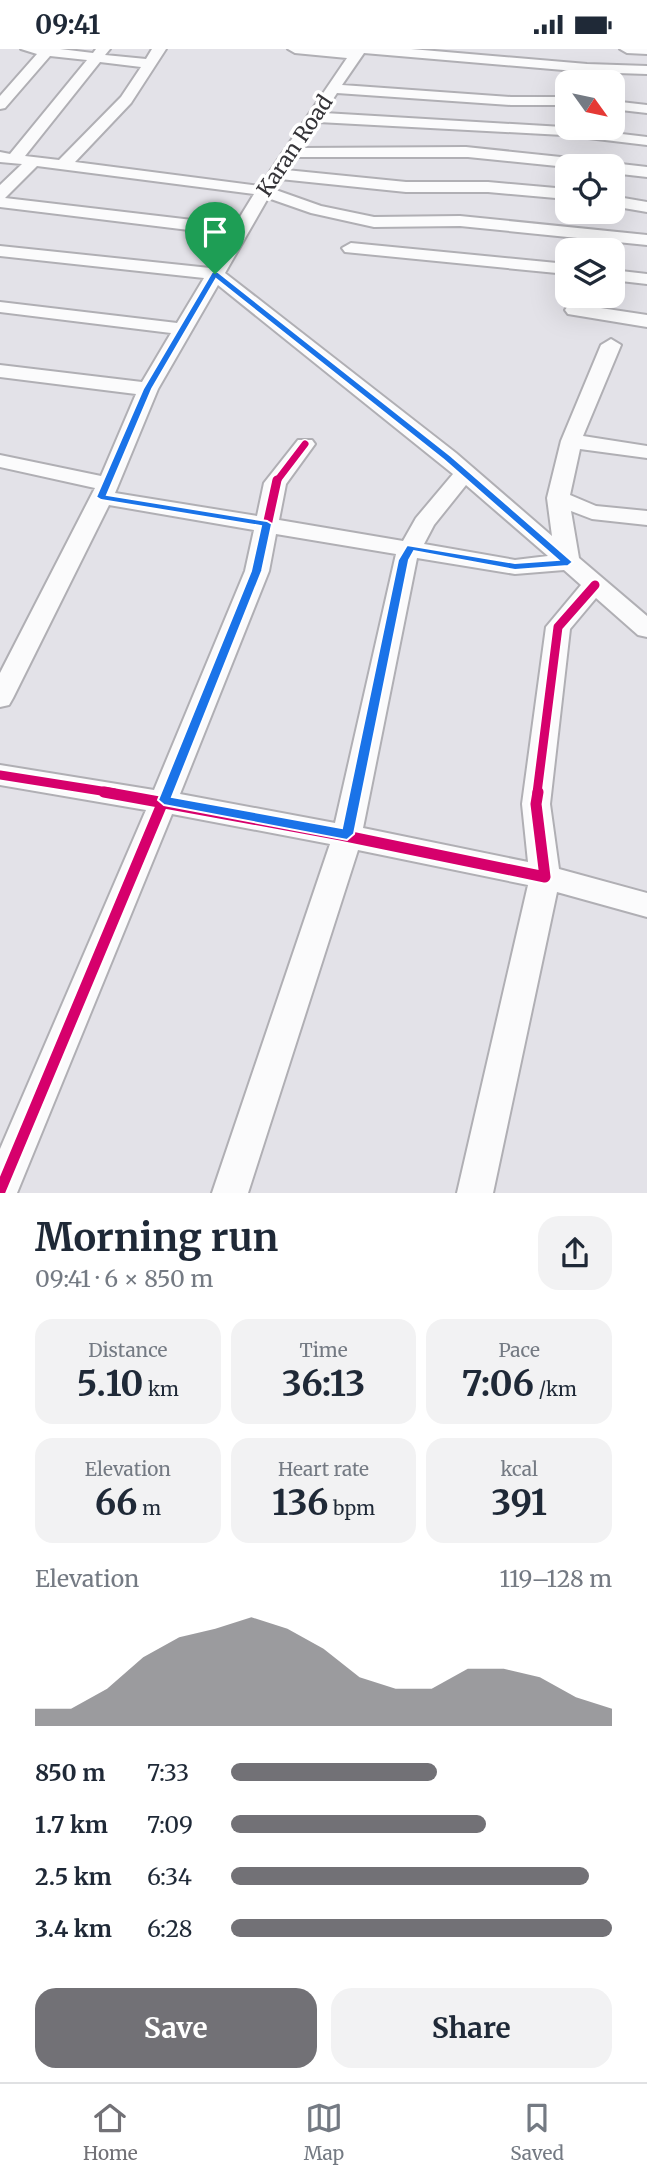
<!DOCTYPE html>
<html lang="en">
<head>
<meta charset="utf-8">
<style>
	body { margin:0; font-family:Merriweather,serif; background:#f2f2f3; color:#1f2937; height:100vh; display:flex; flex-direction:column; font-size:26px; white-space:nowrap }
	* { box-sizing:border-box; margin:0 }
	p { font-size:23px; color:#747a83 }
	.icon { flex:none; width:38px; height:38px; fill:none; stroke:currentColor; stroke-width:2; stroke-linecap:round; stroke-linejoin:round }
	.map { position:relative; height:1144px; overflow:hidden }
	.drawer { display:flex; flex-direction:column; background:#fff; flex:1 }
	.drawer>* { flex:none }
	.needle { width:46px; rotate:123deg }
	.fabs { position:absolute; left:555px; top:21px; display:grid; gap:14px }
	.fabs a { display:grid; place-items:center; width:70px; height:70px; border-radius:14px; background:#fff; box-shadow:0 7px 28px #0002; font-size:35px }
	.pin { position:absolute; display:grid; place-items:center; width:60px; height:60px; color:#fff; margin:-72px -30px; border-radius:50% 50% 50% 0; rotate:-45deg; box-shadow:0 0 7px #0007 }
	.pin .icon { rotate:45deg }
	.round { display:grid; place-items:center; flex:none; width:74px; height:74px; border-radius:21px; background:#f2f2f3 }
	.overview { display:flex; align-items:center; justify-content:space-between; height:119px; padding:0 35px }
	h1 { font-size:38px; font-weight:700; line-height:52px }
	.stats { display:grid; grid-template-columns:repeat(3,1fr); gap:10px; height:119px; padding:7px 35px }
	.stats div { display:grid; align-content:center; border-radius:18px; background:#f2f2f3; text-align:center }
	.stats b { font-size:35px; font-weight:700 }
	.stats small { font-size:19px; font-weight:400 }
	.stats p { font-size:19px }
	.chart { height:196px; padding:14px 35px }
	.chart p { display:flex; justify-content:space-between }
	.chart svg { width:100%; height:126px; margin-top:7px; fill:#727176; opacity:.7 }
	.button { display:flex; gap:14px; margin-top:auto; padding:14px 35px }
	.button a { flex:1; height:80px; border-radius:21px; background:#727176; color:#fff; font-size:28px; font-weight:700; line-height:80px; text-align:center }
	.button a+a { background:#f2f2f3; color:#1f2937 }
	ul { padding:0 35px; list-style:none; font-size:23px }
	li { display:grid; grid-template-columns:112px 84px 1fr; align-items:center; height:52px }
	li i { height:18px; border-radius:9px; background:#727176 }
	.status { display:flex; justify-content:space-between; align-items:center; height:49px; padding:0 35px; background:#fff; direction:ltr }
	.status svg { height:19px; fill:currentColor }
	.tab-bar { display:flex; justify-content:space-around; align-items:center; height:98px; border-top:2px solid #e0e1e3; background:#fff; font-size:19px; color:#747a83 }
	.tab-bar a { display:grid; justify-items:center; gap:4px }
	.tab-bar .on { color:#727176 }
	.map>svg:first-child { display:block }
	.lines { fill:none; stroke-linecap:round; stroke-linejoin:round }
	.minor-casing { stroke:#b0afb4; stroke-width:4 }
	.minor { fill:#fbfbfc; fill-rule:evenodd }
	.cycleway-far2-casing { stroke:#fff; stroke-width:10 }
	.cycleway-far1-casing { stroke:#fff; stroke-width:13 }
	.cycleway-casing { stroke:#fff; stroke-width:16 }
	.cycleway-far2 { stroke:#d6006c; stroke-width:7 }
	.cycleway-far1 { stroke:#d6006c; stroke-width:9 }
	.cycleway { stroke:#d6006c; stroke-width:11 }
	.route { fill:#1a73e8; stroke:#fff; stroke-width:2; fill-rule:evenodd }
	.labels { text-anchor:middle; stroke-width:7; stroke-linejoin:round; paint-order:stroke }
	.far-street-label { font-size:21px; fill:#353438; stroke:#fff }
</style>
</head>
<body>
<div class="status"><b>09:41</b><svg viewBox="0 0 49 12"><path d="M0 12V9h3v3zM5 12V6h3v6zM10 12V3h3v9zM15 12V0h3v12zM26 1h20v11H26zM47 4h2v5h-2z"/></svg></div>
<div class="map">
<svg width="647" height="1144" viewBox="0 0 647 1144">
	<rect width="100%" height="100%" fill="#e3e2e8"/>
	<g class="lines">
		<g class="minor-casing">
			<g id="minor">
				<path d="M 21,0 L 60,0 L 93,4 L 96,0 L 110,0 L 105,6 L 146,10 L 152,0 L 166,0 L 131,54 L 75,113 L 260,137 L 347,9 L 295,4 L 288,0 L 411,0 L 587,15 L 647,17 L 647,25 L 587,23 L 364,4 L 342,36 L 511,48 L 567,48 L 567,56 L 511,56 L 337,44 L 324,64 L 563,78 L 647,88 L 647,96 L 563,86 L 318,73 L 301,99 L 466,98 L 599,112 L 606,116 L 612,114 L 647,118 L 647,128 L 612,124 L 612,117 L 567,118 L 468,108 L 295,108 L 286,121 L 406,133 L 488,133 L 567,140 L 567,150 L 488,143 L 406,143 L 280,130 L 273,140 L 321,157 L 374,168 L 460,167 L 647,186 L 647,196 L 460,177 L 374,178 L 311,164 L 268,149 L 225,224 L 456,404 L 552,487 L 547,449 L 561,392 L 601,296 L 611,290 L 621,296 L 583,387 L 647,397 L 647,409 L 580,400 L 570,446 L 596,457 L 647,462 L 647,476 L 592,470 L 571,462 L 579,509 L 647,567 L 647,588 L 638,586 L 596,549 L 570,580 L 550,755 L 559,820 L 647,844 L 647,868 L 557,843 L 493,1144 L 457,1144 L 528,836 L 358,801 L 248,1144 L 212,1144 L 330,795 L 172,765 L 17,1144 L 0,1144 L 0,1100 L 146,761 L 0,736 L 0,716 L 154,741 L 245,522 L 254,481 L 109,456 L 13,649 L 9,656 L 0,658 L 0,624 L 95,439 L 0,418 L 0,406 L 101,427 L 136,345 L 0,328 L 0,316 L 142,333 L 171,284 L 0,263 L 0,253 L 177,274 L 204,229 L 0,207 L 0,197 L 210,219 L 230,186 L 0,158 L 0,136 L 22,115 L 0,113 L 0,103 L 10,105 L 87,11 L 50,7 L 5,59 L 0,60 L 0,47 L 37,5 ZM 100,13 L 141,18 L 121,48 L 59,111 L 25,107 ZM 37,117 L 254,145 L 235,176 L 5,149 ZM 218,236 L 453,425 L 416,469 L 403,492 L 279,471 L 286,435 L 315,395 L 312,391 L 298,391 L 264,434 L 257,467 L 115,444 L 158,340 ZM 466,436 L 548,507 L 515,511 L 424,495 L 434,476 ZM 276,485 L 396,505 L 335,774 L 180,745 L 269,522 ZM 417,509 L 515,525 L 564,521 L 581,536 L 546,578 L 522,755 L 528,813 L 363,779 Z"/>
				<polygon points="620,0 647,0 647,5 627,4"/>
				<polygon points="612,52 647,56 647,64 612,60"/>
				<polygon points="612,147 647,153 647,163 612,157"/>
				<polygon points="351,194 567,215 567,225 345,203 342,199"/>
				<polygon points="612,221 647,225 647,235 612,231"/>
				<polygon points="574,255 647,266 647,278 568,265 565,261 568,257"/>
			</g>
		</g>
		<use href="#minor" class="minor"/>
		<g class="cycleway-far2-casing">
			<polyline id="cycleway-far2" points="276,433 305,395"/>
		</g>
		<g class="cycleway-far1-casing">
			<g id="cycleway-far1">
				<polyline points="0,726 114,744"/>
				<polyline points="167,744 257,522 277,431"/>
				<polyline points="537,744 558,578 595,536"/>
			</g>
		</g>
		<g class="cycleway-casing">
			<g id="cycleway">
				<polyline points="104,743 341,786 545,828 536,755 538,743"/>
				<polyline points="0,1142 167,743"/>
			</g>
		</g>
		<use href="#cycleway-far2" class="cycleway-far2"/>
		<use href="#cycleway-far1" class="cycleway-far1"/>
		<use href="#cycleway" class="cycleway"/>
	</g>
	<path class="route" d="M 212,223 L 218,223 L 451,407 L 573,513 L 568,517 L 515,521 L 414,502 L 409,511 L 354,785 L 347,791 L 164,756 L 158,751 L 251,522 L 261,477 L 101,451 L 96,448 L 143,340 ZM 216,230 L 444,411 L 558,511 L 515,514 L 407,496 L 398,511 L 342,779 L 172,748 L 262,522 L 272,475 L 267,472 L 107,446 L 152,340 Z"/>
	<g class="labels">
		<g class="far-street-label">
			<text transform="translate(295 97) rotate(-56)" y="7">Karan Road</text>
		</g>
	</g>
</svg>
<div class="fabs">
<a><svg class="needle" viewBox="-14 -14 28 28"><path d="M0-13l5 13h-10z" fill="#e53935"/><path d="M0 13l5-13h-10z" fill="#747a83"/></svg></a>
<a><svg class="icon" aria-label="locate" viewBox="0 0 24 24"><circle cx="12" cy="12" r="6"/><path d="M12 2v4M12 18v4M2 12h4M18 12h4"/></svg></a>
<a><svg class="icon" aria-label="layers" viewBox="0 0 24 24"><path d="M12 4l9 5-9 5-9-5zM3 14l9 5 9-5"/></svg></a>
</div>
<div class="pin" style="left:215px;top:225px;background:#1e9e55"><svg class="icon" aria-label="arrive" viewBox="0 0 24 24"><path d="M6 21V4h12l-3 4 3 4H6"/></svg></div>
</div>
<section class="drawer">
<div class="overview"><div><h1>Morning run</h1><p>09:41 · 6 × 850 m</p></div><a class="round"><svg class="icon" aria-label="share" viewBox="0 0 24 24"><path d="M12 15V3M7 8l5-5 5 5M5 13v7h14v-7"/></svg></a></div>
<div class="stats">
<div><p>Distance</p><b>5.10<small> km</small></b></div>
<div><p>Time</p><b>36:13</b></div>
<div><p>Pace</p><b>7:06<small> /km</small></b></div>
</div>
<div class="stats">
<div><p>Elevation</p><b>66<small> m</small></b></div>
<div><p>Heart rate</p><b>136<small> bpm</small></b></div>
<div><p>kcal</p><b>391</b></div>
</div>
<div class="chart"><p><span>Elevation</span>119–128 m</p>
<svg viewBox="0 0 160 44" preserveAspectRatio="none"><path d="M0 44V38L10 38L20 31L30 20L40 13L50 10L60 6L70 10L80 17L90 27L100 31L110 31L120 24L130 24L140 27L150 34L160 38V44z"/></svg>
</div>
<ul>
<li><b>850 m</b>7:33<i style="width:54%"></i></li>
<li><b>1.7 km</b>7:09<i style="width:67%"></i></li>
<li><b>2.5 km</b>6:34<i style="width:94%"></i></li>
<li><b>3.4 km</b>6:28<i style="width:100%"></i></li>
</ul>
<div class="button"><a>Save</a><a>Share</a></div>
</section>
<nav class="tab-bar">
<a class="on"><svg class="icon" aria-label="home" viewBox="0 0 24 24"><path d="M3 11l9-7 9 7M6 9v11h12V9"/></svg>Home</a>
<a><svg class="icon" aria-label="map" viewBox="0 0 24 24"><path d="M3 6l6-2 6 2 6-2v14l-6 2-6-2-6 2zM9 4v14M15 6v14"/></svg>Map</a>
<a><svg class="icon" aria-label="saved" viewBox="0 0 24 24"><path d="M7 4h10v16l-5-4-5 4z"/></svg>Saved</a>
</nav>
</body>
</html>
